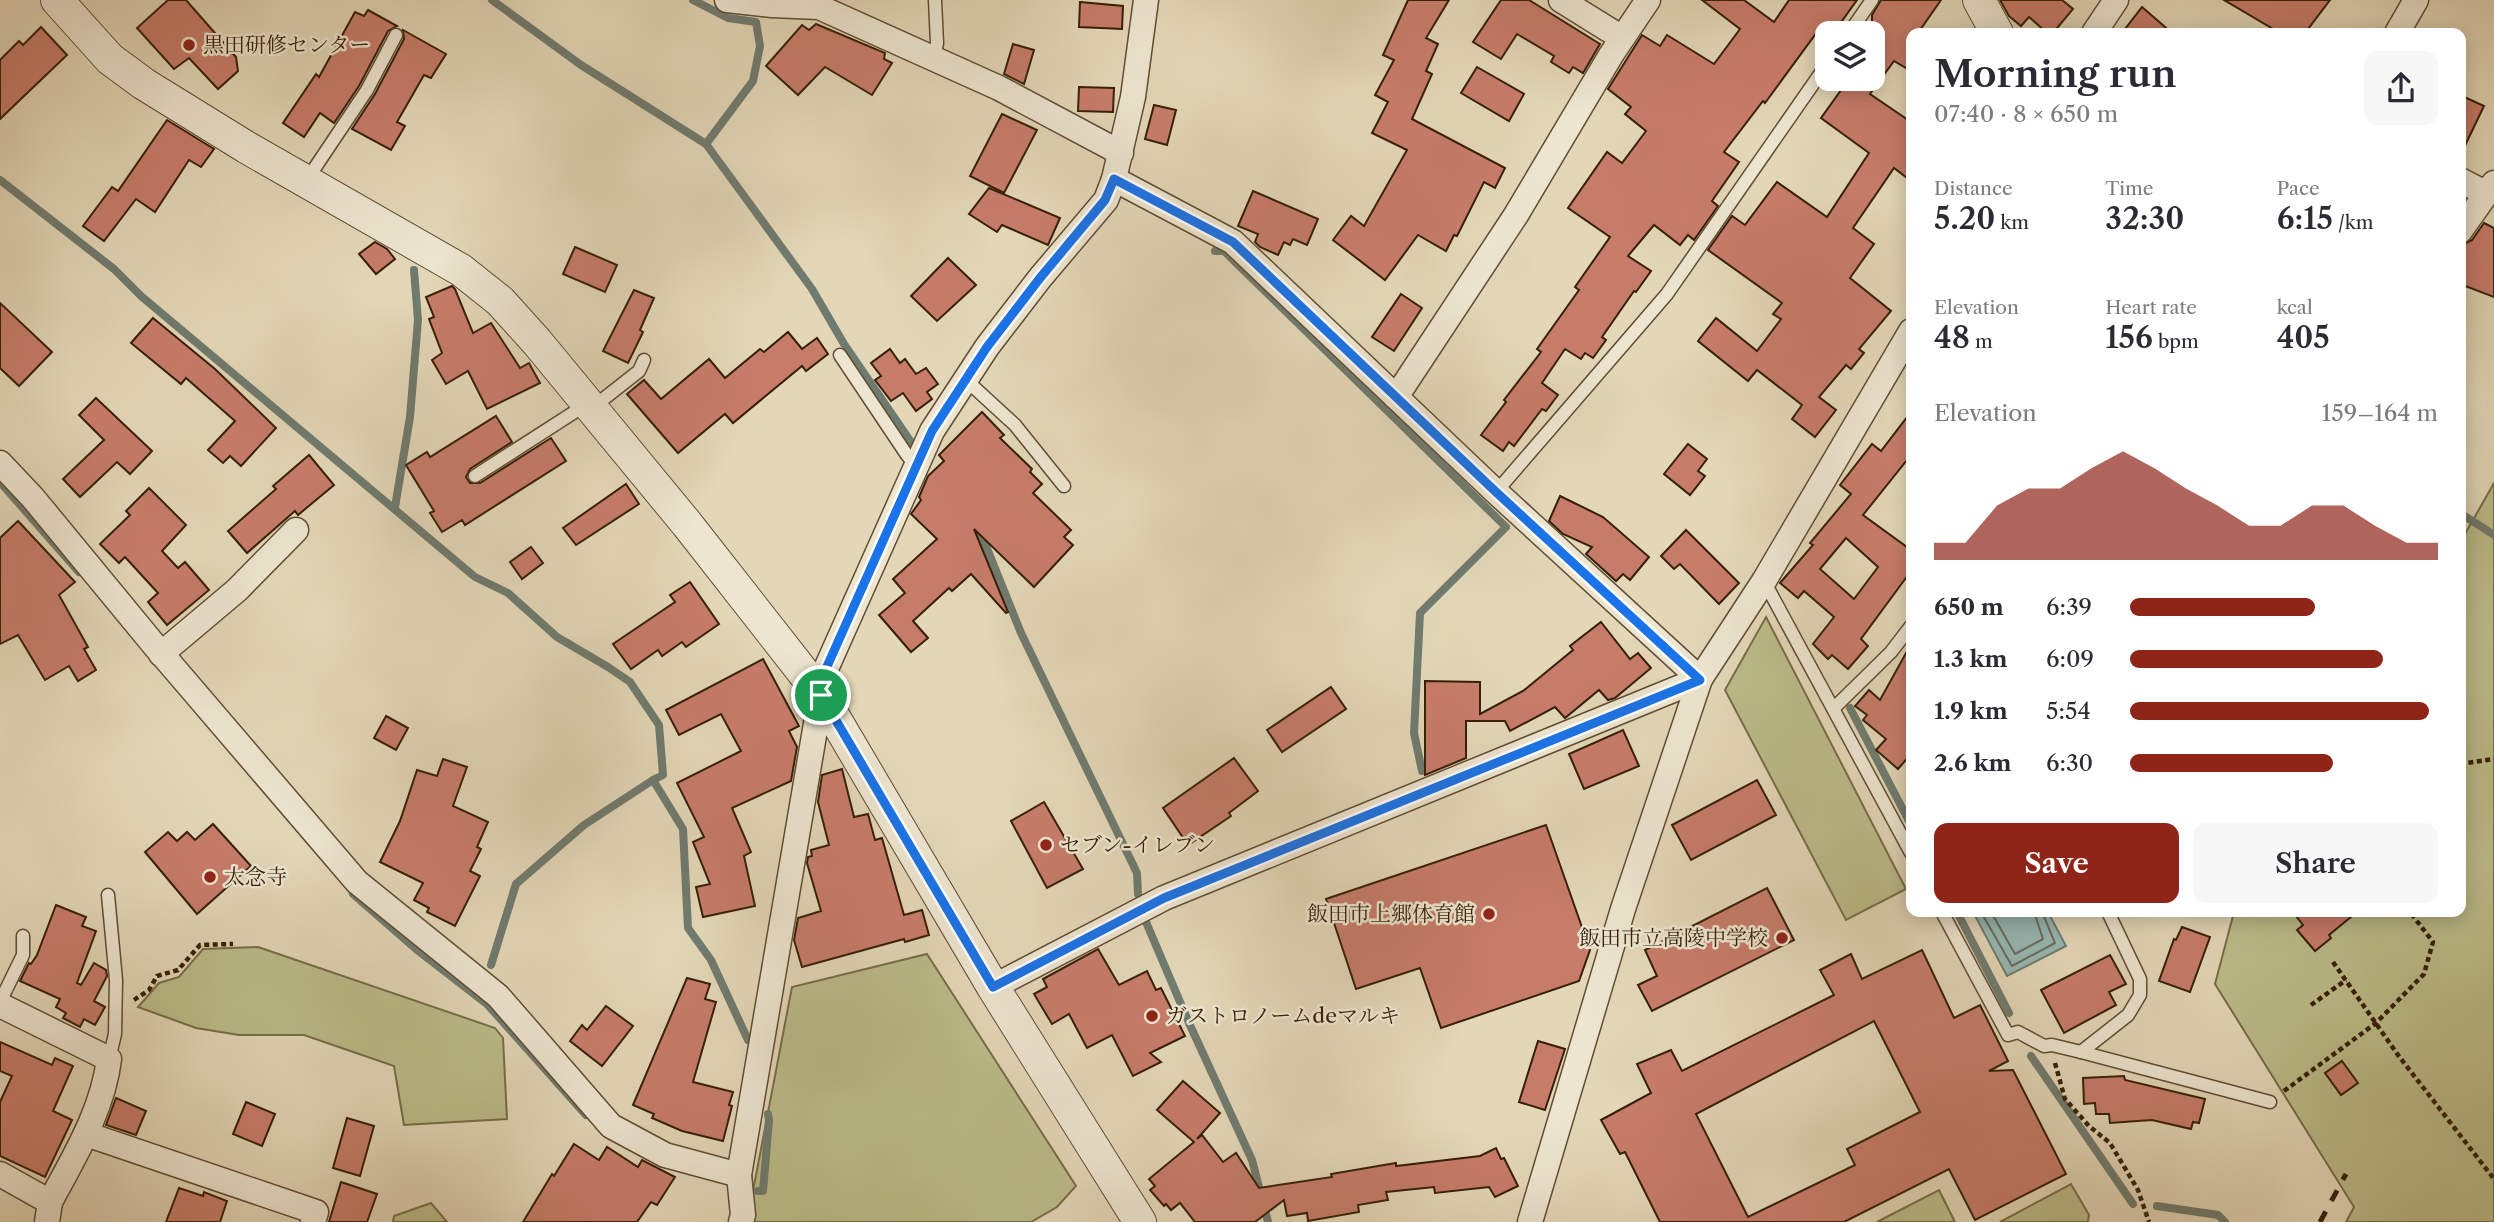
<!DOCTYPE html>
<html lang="en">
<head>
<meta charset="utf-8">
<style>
	body { margin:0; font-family:"Libre Caslon Text","Noto Serif JP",serif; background:#f7f7f7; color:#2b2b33; height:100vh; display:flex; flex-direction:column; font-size:26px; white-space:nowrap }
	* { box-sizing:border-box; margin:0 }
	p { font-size:23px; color:#7c7c81 }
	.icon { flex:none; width:38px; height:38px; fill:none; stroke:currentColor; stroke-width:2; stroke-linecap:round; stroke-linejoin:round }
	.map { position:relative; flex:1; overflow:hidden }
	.details { position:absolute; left:1906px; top:28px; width:560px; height:889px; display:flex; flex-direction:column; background:#fff; border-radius:14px; box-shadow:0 4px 18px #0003 }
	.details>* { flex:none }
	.buttons { position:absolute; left:1815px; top:21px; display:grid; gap:14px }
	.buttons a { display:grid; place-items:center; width:70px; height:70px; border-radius:14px; background:#fff; box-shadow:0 4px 18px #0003; font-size:35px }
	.pin { position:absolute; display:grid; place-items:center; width:60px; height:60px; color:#fff; margin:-30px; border:4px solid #fff; border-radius:50%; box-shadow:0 2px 7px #0007 }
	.round { display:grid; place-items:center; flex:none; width:74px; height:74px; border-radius:14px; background:#f7f7f7 }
	.overview { display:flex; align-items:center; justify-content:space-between; height:119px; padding:0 28px }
	h1 { font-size:38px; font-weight:600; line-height:52px }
	.stats { display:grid; grid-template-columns:repeat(3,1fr); gap:10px; height:119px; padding:7px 28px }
	.stats div { display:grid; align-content:center }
	.stats b { font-size:30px; font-weight:600 }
	.stats small { font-size:19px; font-weight:400 }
	.stats p { font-size:19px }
	.chart { height:196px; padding:14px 28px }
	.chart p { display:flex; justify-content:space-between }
	.chart svg { width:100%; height:126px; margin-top:7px; fill:#8f2418; opacity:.7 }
	.primary-button { display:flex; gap:14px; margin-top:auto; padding:14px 28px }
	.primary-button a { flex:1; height:80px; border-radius:14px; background:#8f2418; color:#fff; font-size:28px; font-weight:600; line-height:80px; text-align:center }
	.primary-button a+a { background:#f7f7f7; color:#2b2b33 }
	ul { padding:0 28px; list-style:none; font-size:23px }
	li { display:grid; grid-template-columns:112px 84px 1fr; align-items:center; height:52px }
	li i { height:18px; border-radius:9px; background:#8f2418 }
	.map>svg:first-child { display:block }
	.green { fill:#bbbc89; stroke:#786e48; stroke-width:2 }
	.water { fill:#96b8b5; stroke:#707b6f; stroke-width:2 }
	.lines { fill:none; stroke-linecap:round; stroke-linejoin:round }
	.shore { stroke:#666c5e; stroke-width:2 }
	.stream { stroke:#707b6f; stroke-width:8 }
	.building { fill:#c77c6a; stroke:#361f07; stroke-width:2; fill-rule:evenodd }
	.service-casing { stroke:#614d33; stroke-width:15 }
	.minor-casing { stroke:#614d33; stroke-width:27 }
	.tertiary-casing { stroke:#614d33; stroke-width:34 }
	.path { stroke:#361f07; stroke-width:4.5; stroke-dasharray:5 3.5; stroke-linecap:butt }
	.service { stroke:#ede5d0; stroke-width:12 }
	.minor { stroke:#ede5d0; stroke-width:24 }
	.tertiary { stroke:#ede5d0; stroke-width:32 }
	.rail { stroke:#361f07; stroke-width:5; stroke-dasharray:12 12; stroke-linecap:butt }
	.route-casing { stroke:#fff; stroke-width:14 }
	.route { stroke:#1a73e8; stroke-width:9 }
	.poi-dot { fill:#8f2418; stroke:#ede5d0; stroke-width:2.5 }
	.labels { text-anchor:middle; stroke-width:5; stroke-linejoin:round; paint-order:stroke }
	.poi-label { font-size:21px; fill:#361f07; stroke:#ede5d0; text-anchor:start }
</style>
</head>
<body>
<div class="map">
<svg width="2494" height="1222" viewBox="0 0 2494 1222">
	<rect width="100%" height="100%" fill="#e3d7b7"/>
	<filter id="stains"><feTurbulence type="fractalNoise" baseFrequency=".00286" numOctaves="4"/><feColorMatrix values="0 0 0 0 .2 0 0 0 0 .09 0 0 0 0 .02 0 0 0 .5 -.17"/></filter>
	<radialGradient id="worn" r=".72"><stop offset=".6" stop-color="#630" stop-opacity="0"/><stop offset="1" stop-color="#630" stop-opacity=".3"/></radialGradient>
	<g class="green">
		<polygon points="2494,483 2494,1222 2346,1222 2354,1207 2215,984 2234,912 2460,912 2461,541"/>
		<polygon points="1766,617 1906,889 1846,920 1725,690"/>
		<polygon points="258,947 495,1028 503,1038 507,1119 404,1125 394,1066 304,1035 239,1035 196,1028 138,1007 159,983 179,977 203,949"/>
		<polygon points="927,954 1076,1186 1057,1207 1031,1222 752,1222 752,1196 792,987"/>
		<polygon points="2071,1184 2089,1215 2088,1222 2000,1222"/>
		<polygon points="1939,1190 1955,1222 1877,1222"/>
		<polygon points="431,1203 447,1222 393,1222 394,1216"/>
	</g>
	<polygon class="water" points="1973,912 2048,912 2066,946 2007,976"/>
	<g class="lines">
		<g class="shore">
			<polyline points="1981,912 2012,966 2055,943 2042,912"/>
			<polyline points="1991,912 2015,954 2043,939 2034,912"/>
		</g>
		<g class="stream">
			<polyline points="492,0 581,65 706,144 812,289 844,344 911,442"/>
			<polyline points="693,0 728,18 756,22 760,46 753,81 706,144"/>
			<polyline points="0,180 114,269 141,296 475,577 508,593 557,637 608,667 630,682 659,725 663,775 653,780 683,829 688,928 711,960 748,1040"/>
			<polyline points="1215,251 1224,251 1506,527 1420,613 1414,733 1422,771"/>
			<polyline points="0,482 79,572"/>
			<polyline points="395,507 410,417 418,320 414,270"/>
			<polyline points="2460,513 2494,535"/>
			<polyline points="977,531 982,536 1021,633 1137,873 1138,894"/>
			<polyline points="1850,708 1911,825"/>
			<polyline points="353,894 416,949 487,1004 586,1115"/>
			<polyline points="1957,912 2009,1013"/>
			<polyline points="1146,922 1189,1023 1252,1160 1268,1222"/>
			<polyline points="491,965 516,884 584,825 653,780"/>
			<polyline points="2031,1056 2133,1204"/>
			<polyline points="758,1191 763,1191 769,1120 768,1114"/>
			<polyline points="2157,1206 2218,1215 2225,1222"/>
		</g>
	</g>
	<g class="building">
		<polygon points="168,0 186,0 236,57 238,71 218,89 189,58 174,69 137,28"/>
		<polygon points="1408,0 1449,0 1426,38 1438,44 1426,71 1432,74 1412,119 1505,168 1495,188 1484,182 1457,236 1454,235 1446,251 1418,235 1385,280 1333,240 1351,216 1364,226 1407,150 1372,133 1388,102 1375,95 1394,60 1383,55"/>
		<polygon points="1501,0 1529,0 1600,44 1583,73 1573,67 1569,73 1551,62 1554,56 1517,34 1501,59 1473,42"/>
		<polygon points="1702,0 1744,0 1774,22 1789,0 1857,0 1834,32 1823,24 1765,103 1763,101 1724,152 1739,162 1712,201 1718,206 1694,240 1688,235 1680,245 1654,225 1628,256 1651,271 1636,292 1634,291 1602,337 1606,340 1593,358 1585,353 1581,359 1565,349 1542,383 1558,395 1546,411 1542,409 1514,446 1509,442 1503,451 1481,435 1506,402 1504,400 1541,352 1537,349 1579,290 1575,287 1610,237 1568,208 1607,152 1622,163 1646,131 1625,114 1631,107 1608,89 1642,35 1660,46 1667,35 1714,64 1740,29"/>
		<polygon points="1881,0 1941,0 1918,33 1911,33 1911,71 1894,61 1870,94 1911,122 1911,181 1894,168 1853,228 1874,244 1850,278 1891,311 1859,349 1864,353 1851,369 1846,365 1819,397 1836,410 1815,437 1792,419 1802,405 1757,370 1748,381 1698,341 1716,318 1757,351 1781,319 1773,314 1782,303 1708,250 1732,216 1745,225 1777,182 1827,217 1869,153 1821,118 1849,79 1872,79 1872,15"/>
		<polygon points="2000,0 2062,0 2073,9 2053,33 2047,33 2029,17 2021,26 2009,16"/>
		<polygon points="2224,0 2330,0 2305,33 2280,33"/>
		<polygon points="1080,2 1123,6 1122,29 1079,27"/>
		<polygon points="2142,7 2172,33 2122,33"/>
		<polygon points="368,10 397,26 388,31 359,86 334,123 320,113 304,137 283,123 316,74 319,77 355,12 364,16"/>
		<polygon points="816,24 885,53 884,59 892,63 872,95 825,67 798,95 766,66 802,25 809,30"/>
		<polygon points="41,27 67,55 0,119 0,60 19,41 23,45"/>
		<polygon points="403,30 446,54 431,78 424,75 397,122 405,126 391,150 352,129 375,94 404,39"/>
		<polygon points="1013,44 1034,50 1024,84 1004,74"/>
		<polygon points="1477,67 1524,94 1509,121 1461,93"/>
		<polygon points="1079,87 1114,88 1113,112 1078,111"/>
		<polygon points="2460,95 2484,106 2460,156"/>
		<polygon points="1154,105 1176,110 1167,145 1145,139"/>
		<polygon points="1002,114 1037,130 1004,193 970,176"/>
		<polygon points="167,120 214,149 201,167 189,160 155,212 136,199 104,241 83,226 112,187 118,191"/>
		<polygon points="989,188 1060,218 1048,245 1002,225 997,232 969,214"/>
		<polygon points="1253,191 1318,219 1307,245 1293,239 1290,245 1284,242 1278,255 1260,247 1255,242 1258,234 1238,226"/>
		<polygon points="2484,223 2494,228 2494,297 2460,284 2460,246 2472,240"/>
		<polygon points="375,242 387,249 395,259 376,274 359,254"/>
		<polygon points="575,247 617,265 605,292 563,274"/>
		<polygon points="948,258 976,285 937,321 911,296"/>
		<polygon points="452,286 455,289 473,333 491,323 520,368 529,363 540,383 487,409 468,371 446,384 432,360 442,353 429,319 434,317 426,297"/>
		<polygon points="634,290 654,298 640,330 643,332 628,363 603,351"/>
		<polygon points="1401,294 1422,308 1394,351 1372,337"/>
		<polygon points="0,303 52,352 19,386 0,368"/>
		<polygon points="153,318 215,369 276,428 241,466 230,456 223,463 208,450 235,421 186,378 181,384 131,343"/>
		<polygon points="788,332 802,349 817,338 828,354 806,371 802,366 733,423 725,414 678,453 627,394 644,380 661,399 709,359 725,378 760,349 764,352"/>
		<polygon points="890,349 900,363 905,359 916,374 926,368 938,384 927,392 932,399 916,411 903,393 891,401 875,380 881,376 871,363"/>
		<polygon points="96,398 152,451 130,474 117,462 80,497 63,479 104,440 79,415"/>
		<polygon points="982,412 1004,435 1000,438 1032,469 1030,472 1042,484 1033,493 1071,530 1064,537 1073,545 1034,587 974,529 1008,612 1006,613 971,574 952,591 949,588 913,621 928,638 911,652 879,615 905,593 893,579 937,539 911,514 921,500 919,497 928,476 944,461 939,455"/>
		<path d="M 1911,412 L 1911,455 L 1863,515 L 1911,550 L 1911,571 L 1861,639 L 1868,646 L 1848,669 L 1832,655 L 1828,659 L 1813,644 L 1834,617 L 1804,591 L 1798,598 L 1780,583 L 1813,545 L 1810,543 L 1851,494 L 1840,485 L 1872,444 L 1881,451 ZM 1846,538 L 1878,567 L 1854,599 L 1820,569 Z"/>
		<polygon points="496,416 512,442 470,469 466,477 470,483 480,483 551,438 566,461 465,525 462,520 442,532 430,513 434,511 406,465 427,452 430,457"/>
		<polygon points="1688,444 1707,459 1698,471 1705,476 1690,495 1664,474"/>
		<polygon points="309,455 334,485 298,515 295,511 247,553 228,531 276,489 273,486"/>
		<polygon points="626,484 639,504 576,545 563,528"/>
		<polygon points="149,488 186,525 162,551 178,568 185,562 209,590 167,625 148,602 158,593 125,557 119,563 100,544 130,515 126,511"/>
		<polygon points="1560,496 1603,517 1649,557 1630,580 1623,574 1616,581 1586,554 1592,547 1563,534 1549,521"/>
		<polygon points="18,521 75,582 59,595 88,647 84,649 96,670 78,681 69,666 45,680 18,635 0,644 0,538"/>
		<polygon points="1686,530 1739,583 1719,604 1680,564 1674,569 1661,556"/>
		<polygon points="531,547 543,563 522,579 510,562"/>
		<polygon points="690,582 719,624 686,647 682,642 662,656 658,650 631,669 613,644 675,602 670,595"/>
		<polygon points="1601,622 1630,659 1638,653 1651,668 1615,698 1608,700 1599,690 1565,718 1555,707 1510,731 1505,721 1466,721 1466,758 1425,775 1425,681 1480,682 1480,714 1523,691 1573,650 1570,646"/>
		<polygon points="1911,644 1911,754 1898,769 1876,750 1886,739 1863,720 1867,715 1855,706 1869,690 1880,700"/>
		<polygon points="763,659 799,726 789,731 797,747 791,781 732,808 751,852 744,856 755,906 703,917 696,887 710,884 693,842 704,837 677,783 741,751 721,714 679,735 666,710"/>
		<polygon points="1331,687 1346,709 1282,752 1267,730"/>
		<polygon points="386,716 408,728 396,750 374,738"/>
		<polygon points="1623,730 1639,766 1584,789 1569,754"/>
		<polygon points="1234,758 1258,791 1229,813 1231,816 1188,845 1163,808"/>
		<polygon points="443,759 467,767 453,806 488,822 477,847 481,849 470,871 480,876 455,926 427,912 429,908 414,900 423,883 380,862 400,821 417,770 437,776"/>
		<polygon points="842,769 854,817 868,814 875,840 882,838 904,915 922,910 929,935 905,942 904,939 802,967 794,940 798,918 821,911 807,863 808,857 812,856 811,850 829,845 818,802 822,775"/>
		<polygon points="1757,780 1776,815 1691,860 1672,825"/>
		<polygon points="1044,802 1083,869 1047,888 1011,821"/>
		<polygon points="213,824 251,866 197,914 145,852 168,832 177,841 187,832 195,840"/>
		<polygon points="1546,825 1590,950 1579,981 1441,1028 1420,968 1356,989 1326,899"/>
		<polygon points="1767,888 1794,940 1652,1011 1638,985 1657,976 1645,950"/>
		<polygon points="56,905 86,917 82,926 96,931 77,983 81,985 94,963 106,970 107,976 94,1001 105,1007 95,1025 84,1019 80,1027 63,1018 66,1013 56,1007 60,999 20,981 29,963 31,964 37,955"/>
		<polygon points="2293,912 2357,912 2329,935 2331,938 2315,951 2297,930 2303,925"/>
		<polygon points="2182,927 2210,937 2190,992 2159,981 2174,939 2176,940"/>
		<polygon points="1098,949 1119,985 1147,971 1156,990 1161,988 1185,1036 1150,1053 1161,1062 1133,1076 1112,1035 1087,1048 1069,1014 1052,1024 1034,994 1047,987 1043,979"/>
		<path d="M 1922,950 L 1954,1018 L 1980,1005 L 2008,1061 L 1989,1071 L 2013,1070 L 2066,1174 L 1975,1220 L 1949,1169 L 1844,1222 L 1660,1222 L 1625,1152 L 1620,1154 L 1601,1120 L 1651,1093 L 1637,1064 L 1671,1050 L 1682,1071 L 1834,995 L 1820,970 L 1851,954 L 1862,979 ZM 1874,1021 L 1920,1112 L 1847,1149 L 1855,1165 L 1748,1217 L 1696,1114 Z"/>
		<polygon points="2110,955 2126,984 2109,992 2116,1005 2064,1033 2041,990"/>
		<polygon points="687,978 710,984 705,999 716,1002 693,1082 733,1092 729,1105 732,1106 723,1141 682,1131 652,1118 654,1114 633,1105"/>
		<polygon points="606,1006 633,1026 602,1066 570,1041 582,1025 587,1030"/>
		<polygon points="1538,1041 1565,1049 1545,1110 1519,1102"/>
		<polygon points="0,1042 52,1065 55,1058 73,1066 53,1111 72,1120 45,1177 0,1156 0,1102 12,1076 0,1071"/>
		<polygon points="2342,1061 2358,1083 2341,1095 2325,1073"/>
		<polygon points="2124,1076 2125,1080 2205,1099 2199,1123 2193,1122 2191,1129 2152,1120 2110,1123 2109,1114 2096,1114 2095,1103 2084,1104 2083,1078"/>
		<polygon points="1183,1081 1220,1113 1197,1139 1202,1135 1223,1162 1236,1153 1259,1188 1332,1177 1331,1174 1396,1163 1396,1166 1480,1156 1496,1148 1501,1159 1504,1158 1518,1186 1495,1197 1489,1187 1435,1193 1434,1187 1386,1192 1388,1200 1358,1205 1359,1212 1308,1221 1307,1213 1287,1216 1284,1200 1255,1222 1195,1222 1180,1203 1171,1210 1166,1204 1164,1206 1150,1190 1155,1186 1149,1179 1194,1142 1157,1110"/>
		<polygon points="116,1098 146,1111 136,1135 106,1125"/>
		<polygon points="246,1102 275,1114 262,1146 233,1134"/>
		<polygon points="347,1118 374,1126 360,1176 333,1168"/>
		<polygon points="574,1144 599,1160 607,1147 638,1167 642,1160 675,1177 657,1205 651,1202 637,1222 523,1222 552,1174 554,1176"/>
		<polygon points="341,1182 377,1194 367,1222 329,1222"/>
		<polygon points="179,1188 203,1196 204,1192 227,1201 220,1222 166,1222"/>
	</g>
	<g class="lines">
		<g class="service-casing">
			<g id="service">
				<polyline points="1849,33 1872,0"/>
				<polyline points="934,58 937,43 935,0"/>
				<polyline points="306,181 367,90 396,35"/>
				<polyline points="840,355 907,455 916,466"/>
				<polyline points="966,380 1015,425 1064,486"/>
				<polyline points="592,408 639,371 644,360"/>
				<polyline points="475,476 587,404"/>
				<polyline points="1496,492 1667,294 1827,64"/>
				<polyline points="1764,581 1911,853"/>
				<polyline points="1834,708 1891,652 1911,626"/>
				<polyline points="108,895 116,980 115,1034 109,1059"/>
				<polyline points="1942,912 2008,1035 2018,1032 2044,1046 2052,1045 2081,1052 2270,1102"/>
				<polyline points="0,1002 23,955 23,936"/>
				<polyline points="2081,1052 2128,1015 2140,995 2140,979 2108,912"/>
			</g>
		</g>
		<g class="minor-casing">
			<g id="minor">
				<polyline points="727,0 772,5 819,7 999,88 1121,153"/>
				<polyline points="1561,0 1622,38"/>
				<polyline points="2094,33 2116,0"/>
				<polyline points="2397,33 2416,0"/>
				<polyline points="1114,179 1233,242 1496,492 1700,679"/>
				<polyline points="2460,180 2487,194"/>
				<polyline points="2460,231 2494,183"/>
				<polyline points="1396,397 1516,215 1611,55 1648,0"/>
				<polyline points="0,463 33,498 155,646 357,882 498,996 611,1126 665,1155 739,1175"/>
				<polyline points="161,654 237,590 296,530"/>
				<polyline points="993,987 1164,898 1700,679"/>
				<path d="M 0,1005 L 109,1059 C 103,1110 74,1157 50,1202"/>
				<polyline points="86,1134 316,1212 313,1222"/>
				<polyline points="0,1174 50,1202 47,1222"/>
				<polyline points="741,1222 743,1215 739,1175 825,671 932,431 987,347 1040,278 1106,200 1114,179 1133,97 1146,0"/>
				<polyline points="1530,1222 1623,909 1700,679 1764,581 1911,331"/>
			</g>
		</g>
		<g class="tertiary-casing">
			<g id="tertiary">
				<polyline points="57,0 110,59 144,84 246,147 461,270 500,301 537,342 687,524 821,695 993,987 1140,1222"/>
				<polyline points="1979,0 1997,33"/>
			</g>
		</g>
		<g class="path">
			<polyline points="2460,764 2494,759"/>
			<polyline points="2333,962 2398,1055 2494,1179"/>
			<polyline points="134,1000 149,990 157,976 178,970 200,945 233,944"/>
			<polyline points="2311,1005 2346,980"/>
			<polyline points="2055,1063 2065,1099 2089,1126 2110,1143 2138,1190 2149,1222"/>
			<polyline points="2284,1091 2376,1023 2424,974 2433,942 2410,912"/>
		</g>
		<use href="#service" class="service"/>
		<use href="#minor" class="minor"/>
		<use href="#tertiary" class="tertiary"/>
		<polyline class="rail" points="2320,1222 2346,1174"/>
	</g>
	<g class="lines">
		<g class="route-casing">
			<polygon id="route" points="1114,179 1233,242 1496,492 1700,680 1164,898 993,987 821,695 825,671 932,431 987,347 1040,278 1105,200"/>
		</g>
		<use href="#route" class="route"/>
	</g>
	<g class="poi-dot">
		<circle cx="189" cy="45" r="7"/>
		<circle cx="1046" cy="845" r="7"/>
		<circle cx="210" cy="877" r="7"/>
		<circle cx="1489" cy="914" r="7"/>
		<circle cx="1782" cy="938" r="7"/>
		<circle cx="1152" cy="1016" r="7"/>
	</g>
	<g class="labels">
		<g class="poi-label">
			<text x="203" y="52">黒田研修センター</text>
			<text x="1060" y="852">セブン-イレブン</text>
			<text x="224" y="884">太念寺</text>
			<text x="1475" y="921" text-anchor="end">飯田市上郷体育館</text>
			<text x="1768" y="945" text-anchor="end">飯田市立高陵中学校</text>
			<text x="1166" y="1023">ガストロノームdeマルキ</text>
		</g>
	</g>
	<rect width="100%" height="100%" filter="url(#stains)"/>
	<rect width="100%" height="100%" fill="url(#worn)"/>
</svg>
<div class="buttons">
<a><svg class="icon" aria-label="layers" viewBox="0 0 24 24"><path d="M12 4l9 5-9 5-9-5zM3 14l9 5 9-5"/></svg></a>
</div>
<div class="pin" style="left:821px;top:695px;background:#1e9e55"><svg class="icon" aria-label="arrive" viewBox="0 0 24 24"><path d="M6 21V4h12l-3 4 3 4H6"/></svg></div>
<section class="details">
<div class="overview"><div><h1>Morning run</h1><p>07:40 · 8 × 650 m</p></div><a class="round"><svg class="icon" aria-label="share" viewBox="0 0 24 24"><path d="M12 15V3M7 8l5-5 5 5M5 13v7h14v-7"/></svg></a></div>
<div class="stats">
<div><p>Distance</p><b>5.20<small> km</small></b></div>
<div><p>Time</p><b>32:30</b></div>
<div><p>Pace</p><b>6:15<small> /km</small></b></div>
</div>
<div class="stats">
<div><p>Elevation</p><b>48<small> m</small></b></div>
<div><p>Heart rate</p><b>156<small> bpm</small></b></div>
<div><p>kcal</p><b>405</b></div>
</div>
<div class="chart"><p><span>Elevation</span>159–164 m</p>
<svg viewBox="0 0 160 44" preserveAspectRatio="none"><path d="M0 44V38L10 38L20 25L30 19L40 19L50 12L60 6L70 12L80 19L90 25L100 32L110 32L120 25L130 25L140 32L150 38L160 38V44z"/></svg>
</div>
<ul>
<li><b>650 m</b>6:39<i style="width:60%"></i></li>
<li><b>1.3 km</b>6:09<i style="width:82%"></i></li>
<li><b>1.9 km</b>5:54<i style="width:97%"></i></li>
<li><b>2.6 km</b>6:30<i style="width:66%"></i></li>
</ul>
<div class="primary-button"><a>Save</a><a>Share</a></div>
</section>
</div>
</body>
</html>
